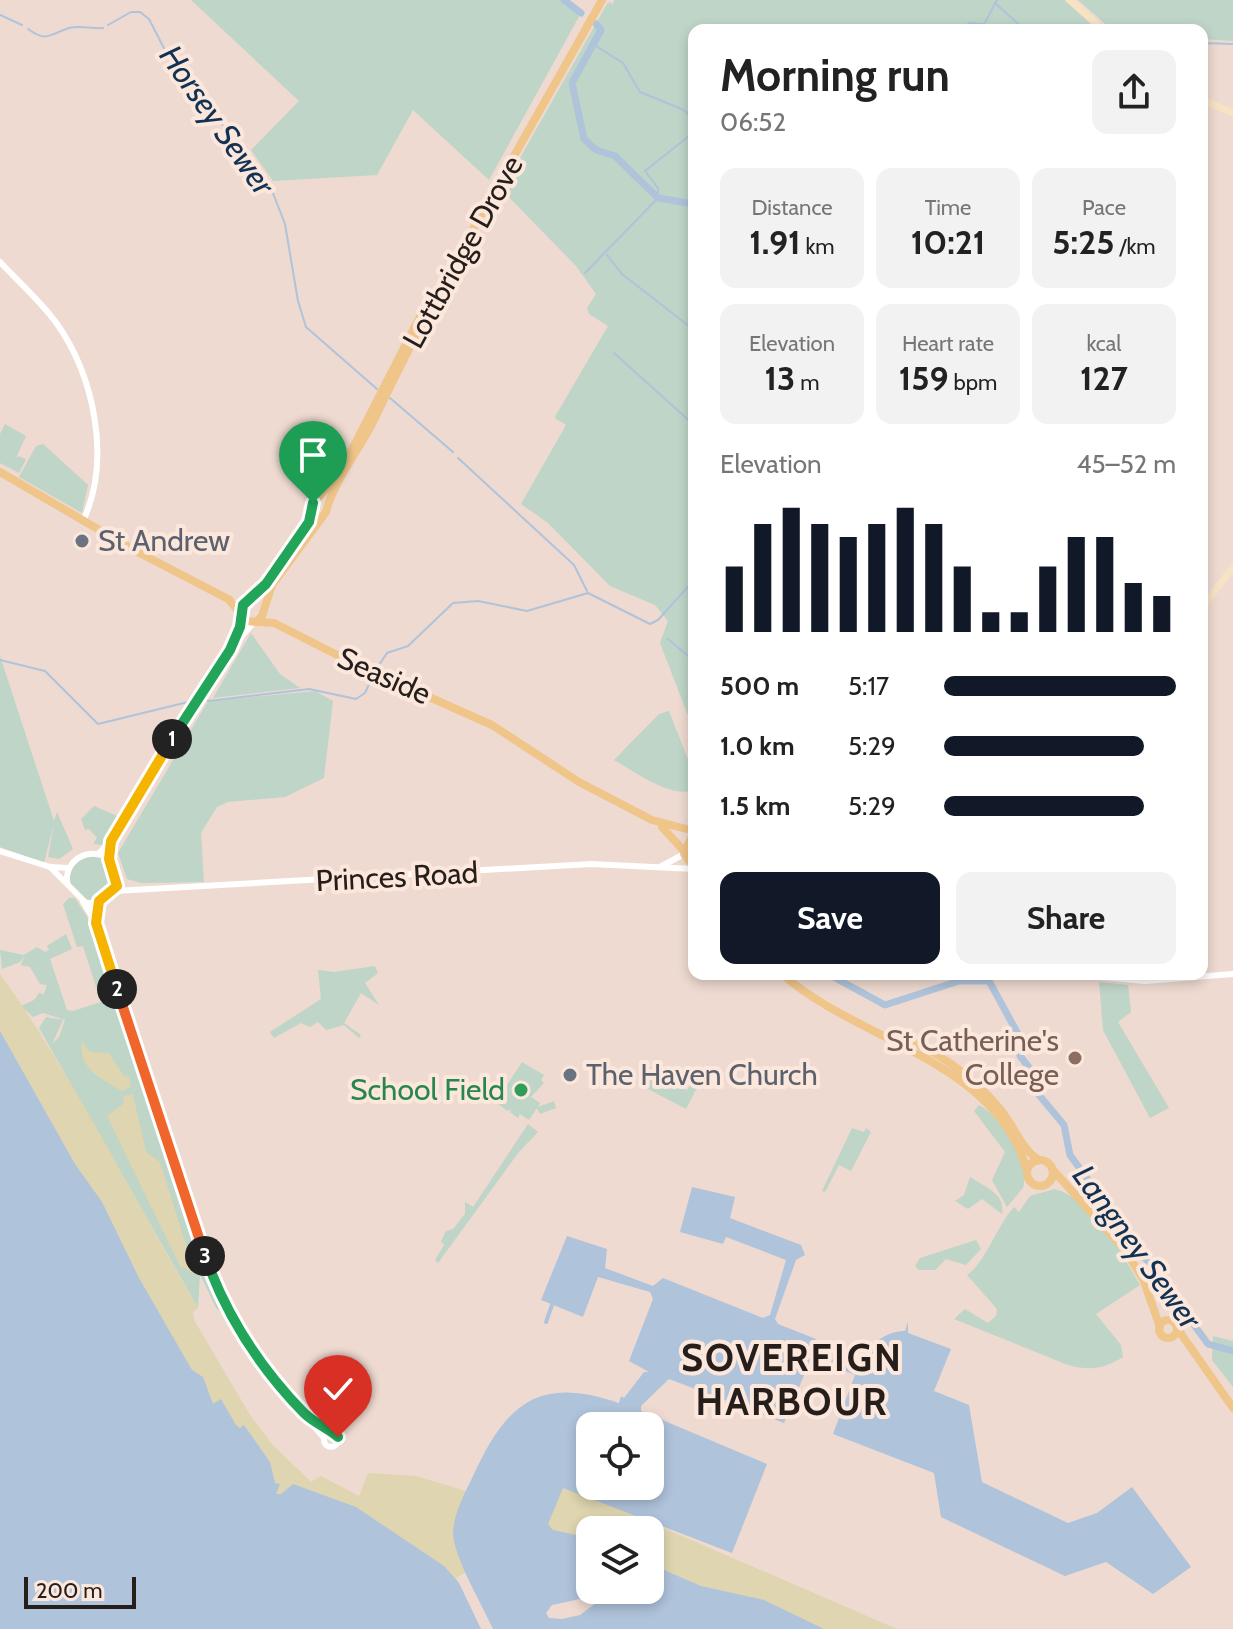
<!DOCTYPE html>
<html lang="en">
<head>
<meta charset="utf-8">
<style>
	body { margin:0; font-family:Cabin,sans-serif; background:#f2f2f2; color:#222; height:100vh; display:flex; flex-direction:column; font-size:30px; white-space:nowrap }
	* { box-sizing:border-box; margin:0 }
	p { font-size:26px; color:#767676 }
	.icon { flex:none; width:44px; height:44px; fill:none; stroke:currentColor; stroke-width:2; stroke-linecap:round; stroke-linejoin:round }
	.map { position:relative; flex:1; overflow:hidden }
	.side { position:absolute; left:688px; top:24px; width:520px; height:956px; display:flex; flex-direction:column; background:#fff; border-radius:16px; box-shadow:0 4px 12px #0003 }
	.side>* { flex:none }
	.fabs { position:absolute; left:576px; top:1412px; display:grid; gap:16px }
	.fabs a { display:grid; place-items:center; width:88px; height:88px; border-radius:16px; background:#fff; box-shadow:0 4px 12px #0003; font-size:40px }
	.scale { position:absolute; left:24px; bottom:20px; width:112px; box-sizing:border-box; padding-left:8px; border:4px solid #261e1b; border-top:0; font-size:22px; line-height:28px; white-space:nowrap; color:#261e1b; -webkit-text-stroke:6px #fce7dd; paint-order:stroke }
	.pin { position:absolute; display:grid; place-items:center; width:68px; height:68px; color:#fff; margin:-82px -34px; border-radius:50% 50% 50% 0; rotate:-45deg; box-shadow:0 0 8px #0007 }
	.pin .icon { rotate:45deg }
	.km { position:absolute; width:40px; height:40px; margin:-20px; border-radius:50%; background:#222; color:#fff; font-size:22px; line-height:40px; text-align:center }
	.round { display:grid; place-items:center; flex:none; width:84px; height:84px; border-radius:16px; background:#f2f2f2 }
	.headline { display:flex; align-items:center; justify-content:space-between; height:136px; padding:0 32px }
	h1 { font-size:44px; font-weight:700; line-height:60px }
	.stats { display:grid; grid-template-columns:repeat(3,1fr); gap:12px; height:136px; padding:8px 32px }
	.stats div { display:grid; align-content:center; border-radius:16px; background:#f2f2f2; text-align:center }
	.stats b { font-size:34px; font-weight:700 }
	.stats small { font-size:22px; font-weight:400 }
	.stats p { font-size:22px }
	.chart { height:224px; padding:16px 32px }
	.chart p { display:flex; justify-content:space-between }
	.chart svg { width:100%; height:144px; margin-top:8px; stroke:#111827; stroke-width:6 }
	.primary-button { display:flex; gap:16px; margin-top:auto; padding:16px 32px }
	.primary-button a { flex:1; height:92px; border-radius:16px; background:#111827; color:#fff; font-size:32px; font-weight:700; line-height:92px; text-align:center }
	.primary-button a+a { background:#f2f2f2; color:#222 }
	ul { padding:0 32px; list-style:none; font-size:26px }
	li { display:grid; grid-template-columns:128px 96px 1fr; align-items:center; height:60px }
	li i { height:20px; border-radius:10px; background:#111827 }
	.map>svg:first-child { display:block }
	.green { fill:#bed5c7 }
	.sand { fill:#dfd5b0 }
	.water { fill:#afc3db; fill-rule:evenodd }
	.pier { fill:#eedad0 }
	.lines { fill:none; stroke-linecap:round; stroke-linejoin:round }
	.stream { stroke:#afc3db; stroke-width:2 }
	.canal { stroke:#afc3db; stroke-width:4 }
	.river { stroke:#afc3db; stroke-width:7 }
	.tertiary { stroke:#fff; stroke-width:6 }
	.secondary { stroke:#f7e2c4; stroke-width:7 }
	.primary { stroke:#efc589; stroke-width:8 }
	.split-1-casing { stroke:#fff; stroke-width:16 }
	.split-2-casing { stroke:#fff; stroke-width:16 }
	.split-3-casing { stroke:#fff; stroke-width:16 }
	.split-4-casing { stroke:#fff; stroke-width:16 }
	.split-1 { stroke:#22a559; stroke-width:10 }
	.split-2 { stroke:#f5b400; stroke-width:10 }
	.split-3 { stroke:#f0652b; stroke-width:10 }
	.split-4 { stroke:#22a559; stroke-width:10 }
	.worship-dot { fill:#6b7280; stroke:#fce7dd; stroke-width:3 }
	.education-dot { fill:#8d6e63; stroke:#fce7dd; stroke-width:3 }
	.leisure-dot { fill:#2e9e5b; stroke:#fce7dd; stroke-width:3 }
	.labels { text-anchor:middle; stroke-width:8; stroke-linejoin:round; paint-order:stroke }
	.street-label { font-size:30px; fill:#261e1b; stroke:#fce7dd }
	.worship-label { font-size:30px; fill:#5b616d; stroke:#fce7dd; text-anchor:start }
	.education-label { font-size:30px; fill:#785e54; stroke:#fce7dd; text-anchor:end }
	.leisure-label { font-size:30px; fill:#27864d; stroke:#fce7dd; text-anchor:end }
	.water-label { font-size:32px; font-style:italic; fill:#133152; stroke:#fce7dd }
	.district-label { font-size:38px; font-weight:bold; letter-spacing:2px; fill:#261e1b; stroke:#fce7dd }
</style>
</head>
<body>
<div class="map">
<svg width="1233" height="1629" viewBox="0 0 1233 1629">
	<rect width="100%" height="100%" fill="#eedad0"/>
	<g class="green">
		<polygon points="191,0 564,0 581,13 489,180 413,110 377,175 273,181 251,150 299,101"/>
		<polygon points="614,0 1064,0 1098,30 694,30 694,731 660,643 668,621 655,605 610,586 548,523 521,504 566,425 555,418 556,415 608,326 589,314 587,308 596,294 576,266 502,190 607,4 611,2 612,6"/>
		<polygon points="1078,0 1233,0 1233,41 1202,39 1202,30 1112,30"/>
		<polygon points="5,424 26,436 15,460 18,456 26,459 19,473 0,463 0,434"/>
		<polygon points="43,444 88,485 82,513 19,477 36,446"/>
		<polygon points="251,633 280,674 300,688 213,698"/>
		<polygon points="0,656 54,821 57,812 73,849 59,859 48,857 54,824 44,863 0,847"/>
		<polygon points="315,691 333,701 324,778 285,797 228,802 217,807 201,833 204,882 141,883 127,879 118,853 208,701"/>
		<path d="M 669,711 L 694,775 L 694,790 C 671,799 634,771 614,760 L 659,714 Z"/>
		<polygon points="94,806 117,816 125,807 129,809 103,845 93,844 97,838 89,829 85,830 81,819"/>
		<circle cx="92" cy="878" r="22"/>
		<polygon points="69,898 75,898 97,933 213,1286 227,1317 216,1308 200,1274 198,1308 39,1028 46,1017 63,1020 52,1044 59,1037 65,1020 43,1013 33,1017 21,1006 34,1000 39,993 44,994 47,985 40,984 30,967 21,965 24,956 20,962 2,969 0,950 24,955 37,947 45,952 49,950 47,946 66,934 72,949 50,959 67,1010 73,1011 101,1002 83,946 77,947 63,904"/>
		<polygon points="375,966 378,973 365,983 379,1005 361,993 344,1023 361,1035 359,1038 344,1025 326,1030 318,1022 310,1027 301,1023 274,1038 270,1032 321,999 318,970 334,972"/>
		<polygon points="1099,982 1128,985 1131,1012 1118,1022 1169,1108 1150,1118 1103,1030"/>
		<polygon points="522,1062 544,1075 541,1080 544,1083 531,1097 540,1103 538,1107 554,1101 556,1108 540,1114 537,1108 529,1120 520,1114 518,1118 510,1112 511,1109 507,1111 496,1102"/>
		<polygon points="649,1067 687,1090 697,1076 702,1078 686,1109 646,1088 654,1074 647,1070"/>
		<path d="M 979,1105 C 1002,1118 1031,1161 1023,1188 L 1007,1207 L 992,1180 L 1005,1152 L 974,1111 Z"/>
		<polygon points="528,1124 538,1132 519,1152 438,1263 435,1260 444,1245 441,1241 446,1231 453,1229 465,1214 465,1202 473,1207"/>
		<polygon points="852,1128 864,1132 866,1128 871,1132 851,1171 839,1165 825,1192 822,1191"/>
		<path d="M 970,1177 C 984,1187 1006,1193 1002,1214 L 982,1199 L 968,1209 L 955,1201 L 964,1195 Z"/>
		<path d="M 1055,1189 C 1094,1201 1121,1252 1140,1285 L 1096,1314 L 1121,1345 L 1123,1357 C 1103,1369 1091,1371 1068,1365 L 954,1319 L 965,1309 L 988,1323 L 996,1316 L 997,1309 L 967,1275 C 984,1265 998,1224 1014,1207 L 1019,1212 L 1030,1196 Z"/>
		<polygon points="976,1240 981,1249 966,1265 946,1259 935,1270 919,1270 915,1266 920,1258"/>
		<polygon points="1213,1336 1233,1341 1233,1387 1212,1360"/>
	</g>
	<g class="sand">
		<path d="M 0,974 C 76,1080 132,1197 198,1308 L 193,1312 L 194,1320 L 250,1415 L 272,1444 L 311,1482 L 321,1476 L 359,1496 L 368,1473 L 416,1476 L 466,1491 L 455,1522 L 466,1572 L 456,1578 L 475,1617 L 261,1500 L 0,1079 Z"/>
		<path d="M 82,1042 L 90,1052 L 109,1053 L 123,1075 L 129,1077 L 131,1087 L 122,1091 C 103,1080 77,1068 82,1042 Z"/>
		<polygon points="133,1094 146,1152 160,1162 195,1274 180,1266 107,1116 123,1104 124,1096"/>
		<polygon points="564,1485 897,1629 772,1629 650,1574 650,1530 590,1530 590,1542 553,1537 546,1525"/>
	</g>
	<g class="water">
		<polygon points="0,1031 75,1164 102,1202 139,1278 192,1370 203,1377 213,1404 221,1399 236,1425 240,1428 244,1425 270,1462 275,1483 280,1484 276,1494 281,1494 293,1484 356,1507 444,1566 459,1583 481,1629 0,1629"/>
		<path d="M 692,1187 L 735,1197 L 730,1218 L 801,1245 L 805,1255 L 796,1260 L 775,1319 L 778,1324 L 816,1339 L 820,1352 L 837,1362 L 856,1365 C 871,1348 879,1332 905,1331 L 908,1322 L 908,1333 L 951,1349 L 934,1391 L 969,1405 L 982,1482 L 1068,1523 L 1097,1513 L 1132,1487 L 1191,1567 L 1153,1594 L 1106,1562 L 1065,1576 L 941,1517 L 934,1473 L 833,1434 L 855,1375 L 815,1359 L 810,1361 L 784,1423 L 669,1379 L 641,1406 L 641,1411 L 767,1464 L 732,1553 L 563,1488 L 548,1524 L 553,1530 L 590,1538 L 590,1590 L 594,1590 L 583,1598 L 551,1606 L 553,1616 L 574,1612 L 610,1590 L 650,1590 L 650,1564 L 701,1586 L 764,1600 L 824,1629 L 493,1629 C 482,1604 455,1560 453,1534 C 453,1515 465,1493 473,1476 C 506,1404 538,1375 619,1403 L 621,1396 L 624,1398 L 644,1372 L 649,1372 L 629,1361 L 653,1299 L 650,1292 L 598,1277 L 583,1317 L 541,1300 L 567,1236 L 607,1249 L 605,1268 L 653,1286 L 663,1278 L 763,1318 L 770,1315 L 786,1260 L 726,1237 L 723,1244 L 680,1232 ZM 590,1426 L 650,1426 L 650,1486 L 590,1486 Z"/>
	</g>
	<polygon class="pier" points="594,1590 597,1593 585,1602 553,1610 573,1609 605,1590 613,1590 580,1615 562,1619 549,1618 546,1613 552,1605 578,1600"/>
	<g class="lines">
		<g class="stream">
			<polyline points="995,3 1025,30"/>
			<polyline points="0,15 22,25"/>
			<polyline points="108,25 131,12 140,12 149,19 168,56 269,183 285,224 298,301 306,327 377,389"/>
			<path d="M 28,29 C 47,43 50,34 69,28 C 80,25 92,29 103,28"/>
			<polyline points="601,30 596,46 623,63 640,92 684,110 694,119"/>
			<polyline points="960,30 969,23 983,24"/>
			<polyline points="981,30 997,0"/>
			<polyline points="1202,43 1233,44"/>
			<polyline points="607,255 622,274 694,330"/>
			<polyline points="585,273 658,198 658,188 645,171 694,132"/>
			<polyline points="614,353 694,425"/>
			<polyline points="390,398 453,452"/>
			<polyline points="458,458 574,565 587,591"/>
			<polyline points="668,639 694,661"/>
			<polyline points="0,660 45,671 98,724 188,702"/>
			<polyline points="377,668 387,653 408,646 453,603 478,601 527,611 588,593 650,624 658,620 694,580"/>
			<polyline points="208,701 309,689 356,699 365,693 372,678"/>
		</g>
		<polyline class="canal" points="546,1322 552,1305"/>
		<g class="river">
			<polyline points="564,0 581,13"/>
			<polyline points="596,24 601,30 572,83 584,139 596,150 615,156 658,198 694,204"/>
			<polyline points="828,974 885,1005 959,981 989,981 1018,1034 1020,1056 1031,1070 1039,1095 1064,1125 1070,1155 1208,1344 1233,1351"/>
		</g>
		<g class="tertiary">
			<path d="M 0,262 C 19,282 39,300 55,321 C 94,375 112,459 83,521"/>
			<polyline points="230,650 242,614"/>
			<polyline points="0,851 50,867 68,868"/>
			<polyline points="98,854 111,841 230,650 254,622"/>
			<path d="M 50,867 L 86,903 C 99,905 114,895 118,883 L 109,859 C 90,846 65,859 67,882"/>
			<polyline points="660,867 684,854"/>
			<polyline points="115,891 591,864 694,869"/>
			<polyline points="83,902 96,923 215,1283 234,1321 262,1364 324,1438"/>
			<polyline points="1069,974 1145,981 1233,974"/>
			<circle cx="331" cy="1440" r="7"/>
		</g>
		<g class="secondary">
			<polyline points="1070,0 1103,30"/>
			<polyline points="1202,100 1233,113"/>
			<polyline points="1202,608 1233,567"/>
		</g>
		<g class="primary">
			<polyline points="0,472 132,549 230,600"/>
			<polyline points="306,527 313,503 339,475 429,299"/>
			<path d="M 228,599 L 247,621 L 256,622 L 262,616 L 272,585 L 326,512 C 334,480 361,448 376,416 C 444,274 525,138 602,0"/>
			<polyline points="241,612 243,605 266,584 298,538"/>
			<polyline points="257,622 274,623 357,665 492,725 579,782 652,820 694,831"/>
			<polyline points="662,827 684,851"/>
			<polyline points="694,832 684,854 694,867"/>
			<path d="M 782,974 C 857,1041 997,1060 1027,1171"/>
			<path d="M 894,1033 C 935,1050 973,1076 1001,1110 C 1014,1126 1022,1150 1039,1160"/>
			<circle cx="1040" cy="1173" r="13"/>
			<polyline points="1052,1169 1125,1250 1143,1279 1160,1327"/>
			<circle cx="1168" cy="1329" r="9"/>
			<polyline points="1177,1328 1233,1408"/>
		</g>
	</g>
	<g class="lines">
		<g class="split-1-casing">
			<polyline id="split-1" points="172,739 230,650 240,627 243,605 266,584 309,522 313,503"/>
		</g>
		<g class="split-2-casing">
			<polyline id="split-2" points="117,989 96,923 99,901 117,886 109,859 111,841 172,739"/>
		</g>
		<g class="split-3-casing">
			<polyline id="split-3" points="117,989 205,1256"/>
		</g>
		<g class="split-4-casing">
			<path id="split-4" d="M 205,1256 C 226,1315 260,1368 304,1413 C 314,1423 330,1429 338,1437"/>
		</g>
		<use href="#split-1" class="split-1"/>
		<use href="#split-2" class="split-2"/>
		<use href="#split-3" class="split-3"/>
		<use href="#split-4" class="split-4"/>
	</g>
	<g class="worship-dot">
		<circle cx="82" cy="541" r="8"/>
		<circle cx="570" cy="1075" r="8"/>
	</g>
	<circle class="education-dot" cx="1075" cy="1058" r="8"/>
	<circle class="leisure-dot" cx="521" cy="1090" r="8"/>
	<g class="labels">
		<g class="street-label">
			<text transform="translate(463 252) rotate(-61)" y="10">Lottbridge Drove</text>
			<text transform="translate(384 676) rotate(24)" y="10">Seaside</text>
			<text transform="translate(397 877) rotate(-3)" y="10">Princes Road</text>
		</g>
		<g class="worship-label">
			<text x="98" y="551">St Andrew</text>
			<text x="586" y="1085">The Haven Church</text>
		</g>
		<g class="education-label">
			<text x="1059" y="1051">St Catherine's<tspan x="1059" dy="34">College</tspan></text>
		</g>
		<g class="leisure-label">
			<text x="505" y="1100">School Field</text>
		</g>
		<g class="water-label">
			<text transform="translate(217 120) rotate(55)" y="11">Horsey Sewer</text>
			<text transform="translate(1137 1247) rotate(54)" y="11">Langney Sewer</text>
		</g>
		<g class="district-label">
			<text x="792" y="1371">SOVEREIGN<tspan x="792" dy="44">HARBOUR</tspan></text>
		</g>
	</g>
</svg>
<div class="fabs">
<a><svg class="icon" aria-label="locate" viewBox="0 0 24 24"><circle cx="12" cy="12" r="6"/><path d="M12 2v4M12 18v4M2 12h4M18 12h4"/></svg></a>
<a><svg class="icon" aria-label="layers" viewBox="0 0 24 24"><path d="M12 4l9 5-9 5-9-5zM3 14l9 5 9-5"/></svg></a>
</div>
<div class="scale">200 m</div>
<div class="pin" style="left:313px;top:503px;background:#1e9e55"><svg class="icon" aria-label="arrive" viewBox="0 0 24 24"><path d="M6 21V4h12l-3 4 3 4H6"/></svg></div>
<div class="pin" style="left:338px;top:1437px;background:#d93025"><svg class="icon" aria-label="check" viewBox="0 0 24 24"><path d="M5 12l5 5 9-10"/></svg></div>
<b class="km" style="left:172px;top:739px">1</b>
<b class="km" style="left:117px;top:989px">2</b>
<b class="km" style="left:205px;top:1256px">3</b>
<section class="side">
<div class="headline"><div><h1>Morning run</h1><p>06:52</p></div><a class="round"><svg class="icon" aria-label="share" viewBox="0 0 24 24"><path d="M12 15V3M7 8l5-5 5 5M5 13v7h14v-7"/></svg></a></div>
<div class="stats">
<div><p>Distance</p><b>1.91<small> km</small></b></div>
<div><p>Time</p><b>10:21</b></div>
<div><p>Pace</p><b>5:25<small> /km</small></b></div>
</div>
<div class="stats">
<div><p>Elevation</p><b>13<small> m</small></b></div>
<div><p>Heart rate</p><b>159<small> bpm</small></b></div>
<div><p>kcal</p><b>127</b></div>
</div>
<div class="chart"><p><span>Elevation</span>45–52 m</p>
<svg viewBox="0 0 160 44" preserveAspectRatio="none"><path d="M5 44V24M15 44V11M25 44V6M35 44V11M45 44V15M55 44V11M65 44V6M75 44V11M85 44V24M95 44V38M105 44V38M115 44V24M125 44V15M135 44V15M145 44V29M155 44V33"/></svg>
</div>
<ul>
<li><b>500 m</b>5:17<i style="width:100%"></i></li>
<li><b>1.0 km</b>5:29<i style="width:86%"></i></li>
<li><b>1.5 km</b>5:29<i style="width:86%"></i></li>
</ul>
<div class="primary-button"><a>Save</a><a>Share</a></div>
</section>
</div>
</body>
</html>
